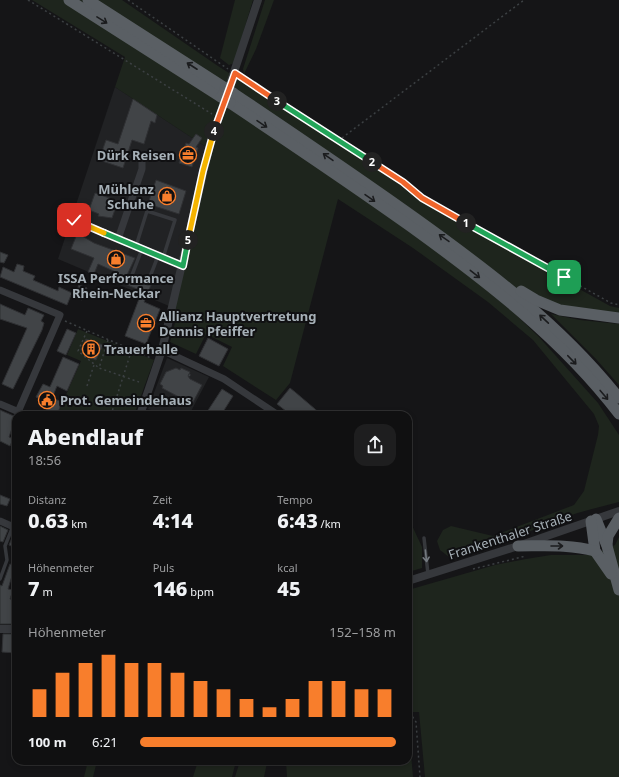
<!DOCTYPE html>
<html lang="de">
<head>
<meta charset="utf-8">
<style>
	body { margin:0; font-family:"Noto Sans",sans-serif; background:#1e1e1f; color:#f1f3f6; height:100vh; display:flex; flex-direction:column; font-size:15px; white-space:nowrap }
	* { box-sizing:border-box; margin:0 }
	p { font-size:13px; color:#9c9d9f }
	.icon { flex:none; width:22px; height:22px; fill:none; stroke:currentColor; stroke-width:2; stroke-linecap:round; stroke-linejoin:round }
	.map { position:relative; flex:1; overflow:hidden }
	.details { position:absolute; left:12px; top:411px; width:400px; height:354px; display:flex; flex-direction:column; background:#101011; border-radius:12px; box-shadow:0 2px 6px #0003,0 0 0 1px #303031 }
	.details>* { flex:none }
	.pin { position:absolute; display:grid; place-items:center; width:34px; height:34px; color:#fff; margin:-17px; border-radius:8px; box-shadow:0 2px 6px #0006 }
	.km { position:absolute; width:20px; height:20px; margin:-10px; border-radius:50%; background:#222; color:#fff; font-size:11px; line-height:20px; text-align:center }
	.round { display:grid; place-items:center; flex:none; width:42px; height:42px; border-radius:12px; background:#1e1e1f }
	.headline { display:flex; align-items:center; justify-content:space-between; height:68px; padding:0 16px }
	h1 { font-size:22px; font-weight:800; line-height:30px }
	.metrics { display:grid; grid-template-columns:repeat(3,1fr); gap:6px; height:68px; padding:4px 16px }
	.metrics div { display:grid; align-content:center }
	.metrics b { font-size:20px; font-weight:800 }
	.metrics small { font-size:11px; font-weight:400 }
	.metrics p { font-size:11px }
	.chart { height:112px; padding:8px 16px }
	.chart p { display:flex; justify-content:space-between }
	.chart svg { width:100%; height:72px; margin-top:4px; stroke:#f87e2c; stroke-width:6 }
	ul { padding:0 16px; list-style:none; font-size:13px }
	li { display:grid; grid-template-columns:64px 48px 1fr; align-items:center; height:30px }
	li i { height:10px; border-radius:5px; background:#f87e2c }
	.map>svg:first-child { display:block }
	.built { fill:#212224 }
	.green { fill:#1e251d }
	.building { fill:#414447; stroke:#2f3033 }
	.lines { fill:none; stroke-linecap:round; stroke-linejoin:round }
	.path { stroke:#3c4043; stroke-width:1.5; stroke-dasharray:2 3; stroke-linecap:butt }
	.service { stroke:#36383c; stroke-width:3.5 }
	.minor { stroke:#36383c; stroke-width:7 }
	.tertiary { stroke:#36383c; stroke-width:8 }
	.trunk { stroke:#5a5f64; stroke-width:11 }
	.trunk-bridge { stroke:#5a5f64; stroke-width:11 }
	.oneway { stroke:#1b1c1e }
	.oneway2 { stroke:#747a80 }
	.split-1-casing { stroke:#fff; stroke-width:8 }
	.split-2-casing { stroke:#fff; stroke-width:8 }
	.split-3-casing { stroke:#fff; stroke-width:8 }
	.split-4-casing { stroke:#fff; stroke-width:8 }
	.split-5-casing { stroke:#fff; stroke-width:8 }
	.split-6-casing { stroke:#fff; stroke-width:8 }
	.split-7-casing { stroke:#fff; stroke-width:8 }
	.split-1 { stroke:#22a559; stroke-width:5 }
	.split-2 { stroke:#f0652b; stroke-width:5 }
	.split-3 { stroke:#22a559; stroke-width:5 }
	.split-4 { stroke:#f0652b; stroke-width:5 }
	.split-5 { stroke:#f5b400; stroke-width:5 }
	.split-6 { stroke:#22a559; stroke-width:5 }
	.split-7 { stroke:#f5b400; stroke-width:5 }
	.labels { text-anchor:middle; stroke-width:4; stroke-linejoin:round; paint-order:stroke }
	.poi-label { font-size:13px; font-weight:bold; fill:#a6b0b7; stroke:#101012; text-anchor:start }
	.street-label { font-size:13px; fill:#a6b0b7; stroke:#101012 }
</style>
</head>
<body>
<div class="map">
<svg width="619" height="777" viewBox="0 0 619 777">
	<rect width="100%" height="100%" fill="#151517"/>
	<g class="built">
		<polygon points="115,87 206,147 169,306 58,259"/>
		<polygon points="167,358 209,377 189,415 156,415 157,412 148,409"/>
	</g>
	<g class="green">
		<path d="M 32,0 L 122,0 L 218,66 L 401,184 L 421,201 L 610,306 L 619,308 L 619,314 L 505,304 L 539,337 L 598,403 L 619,435 L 619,502 C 599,507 579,512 560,519 C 524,533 487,552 449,557 L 440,550 L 437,541 L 443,530 L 451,526 L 493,536 L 574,505 L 584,491 L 598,435 L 599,426 L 594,414 L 533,340 L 488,302 L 413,248 L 338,199 L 290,383 L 276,400 L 223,366 L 232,347 L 206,334 L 196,354 L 170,342 L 178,311 L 169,306 L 206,147 L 115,87 L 125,57 Z"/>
		<polygon points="235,0 253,0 234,63 229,65 220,58"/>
		<polygon points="265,0 274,0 256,49 244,74 243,69"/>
		<polygon points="551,314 580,320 619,324 619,385 596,359"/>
		<polygon points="78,329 154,360 134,415 57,415 81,361 67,355"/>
		<polygon points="408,517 422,547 422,568 408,572"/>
		<polygon points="619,537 619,777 425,777 419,712 408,712 408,590 495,565 526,559 551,555 592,555 615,545"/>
		<polygon points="408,720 413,777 287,777 286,761 408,761"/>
		<polygon points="88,761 97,761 93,777 84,777"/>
		<polygon points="198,761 236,761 232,777 193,777"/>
		<polygon points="240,761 267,763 264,777 235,777"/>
	</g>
	<g class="building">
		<polygon points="133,99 157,115 155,123 151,121 144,144 132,140 123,168 99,160 106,140 118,144"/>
		<polygon points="196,134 202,138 196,147 198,148 192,167 179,163 186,143 189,144"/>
		<polygon points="156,180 186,191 179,214 148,204"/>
		<polygon points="95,193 118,201 112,218 98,216 99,214 89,210"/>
		<polygon points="71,224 80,228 77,233 94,243 135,258 127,275 147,285 151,285 144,302 160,309 146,344 125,336 142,291 115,280 118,273 98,264 94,274 88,272 94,258 71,249 77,234 68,230"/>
		<polygon points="0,252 8,255 4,263 0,262"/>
		<polygon points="17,264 24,266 23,271 35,276 33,280 58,291 59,287 72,293 74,288 77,289 79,285 87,288 82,300 71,295 67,305 0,277 3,267 14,272"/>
		<polygon points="0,304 25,315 28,308 44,315 41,321 44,323 42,330 13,389 2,384 27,328 0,319"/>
		<polygon points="67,329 76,333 66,355 57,351"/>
		<polygon points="208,338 228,349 219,366 199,356"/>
		<polygon points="86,339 103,345 96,360 86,356 87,353 81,350"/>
		<polygon points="63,357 79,364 67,391 57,386 52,398 62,402 57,415 41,406 43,401 36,397 43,384 50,387"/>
		<polygon points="176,368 180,370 181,368 190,372 188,376 190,379 202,385 192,404 162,388 163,386 160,384 166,372"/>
		<polygon points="290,388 295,392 322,415 291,415 277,404"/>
		<polygon points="222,389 233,396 221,415 205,415"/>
		<polygon points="0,410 16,417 9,437 13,439 10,446 0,441"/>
		<polygon points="0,495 10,499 7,506 0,504"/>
		<polygon points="0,526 8,530 3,542 0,541"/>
		<polygon points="14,533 16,533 16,548 9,545"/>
		<polygon points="10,564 15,566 8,589 13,590 10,599 16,600 16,613 12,624 0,624 0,585 2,586"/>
		<polygon points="3,634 16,634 16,653 2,652"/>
	</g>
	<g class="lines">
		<g class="path">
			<polyline points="28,0 212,114"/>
			<polyline points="128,0 228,69"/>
			<polyline points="240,76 403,182 422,198 611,303 619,305"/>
			<polyline points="338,141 524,0"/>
			<polyline points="65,321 151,358"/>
			<polyline points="87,331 78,351 99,368"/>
			<polyline points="108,340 99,368 139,382"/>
			<polyline points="189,376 192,372"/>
			<polyline points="87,386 94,365"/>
			<polyline points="111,415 130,355"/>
			<polyline points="473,569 526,556"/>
			<polyline points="408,715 412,716 416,722 420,777"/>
		</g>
		<g class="service">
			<polyline points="136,246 147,211 175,220 163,258"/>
			<polyline points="142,249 132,275 148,282 158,256"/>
			<polyline points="424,538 428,574"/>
			<polyline points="0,579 7,560 5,546 13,526"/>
		</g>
		<g class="minor">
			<polyline points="74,220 183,266"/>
			<polyline points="118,239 142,169 142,160"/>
			<polyline points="0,290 60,315 18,412"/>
			<polyline points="162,350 224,379 278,415"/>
			<polyline points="0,404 26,415"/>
			<polyline points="0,521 16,528"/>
		</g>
		<g class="tertiary">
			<polyline points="140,415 162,350 210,144 258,0"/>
			<polyline points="408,581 518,546 619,511"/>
			<polyline points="0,629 16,629"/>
		</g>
		<g class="trunk">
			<polyline points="69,0 221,97"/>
			<polyline points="88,0 225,88"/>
			<path d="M 233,93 C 294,134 355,175 415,218 C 489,271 562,326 619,398"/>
			<path d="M 230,103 C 290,143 351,184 410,226 C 486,281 562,339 619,414"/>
			<polyline points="521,291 536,300 560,310 619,318"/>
			<polyline points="596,519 607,546 619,590"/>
			<polyline points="591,521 595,551 611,574"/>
			<polyline points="607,545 608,536 619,518"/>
			<path d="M 518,546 C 543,546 570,544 595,551"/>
		</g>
		<g class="trunk-bridge">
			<polyline points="225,88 233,93"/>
			<polyline points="221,97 230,103"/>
		</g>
	</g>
	<defs><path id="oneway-shaft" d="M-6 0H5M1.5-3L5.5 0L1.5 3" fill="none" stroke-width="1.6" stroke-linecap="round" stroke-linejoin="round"/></defs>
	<g class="oneway">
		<use href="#oneway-shaft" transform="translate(102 20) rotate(32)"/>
		<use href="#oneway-shaft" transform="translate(192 66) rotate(-147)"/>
		<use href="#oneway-shaft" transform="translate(262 124) rotate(34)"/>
		<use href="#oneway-shaft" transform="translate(328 157) rotate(-145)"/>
		<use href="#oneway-shaft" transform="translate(370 198) rotate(35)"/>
		<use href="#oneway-shaft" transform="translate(444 238) rotate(-145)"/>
		<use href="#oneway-shaft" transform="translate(475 274) rotate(38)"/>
		<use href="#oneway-shaft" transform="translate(544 319) rotate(-137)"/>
		<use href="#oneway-shaft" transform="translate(572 360) rotate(46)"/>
		<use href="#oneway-shaft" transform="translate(604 395) rotate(50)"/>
		<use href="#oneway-shaft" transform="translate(557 546)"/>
	</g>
	<use class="oneway2" href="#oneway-shaft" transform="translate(426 556) rotate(84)"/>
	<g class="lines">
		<g class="split-1-casing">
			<polyline id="split-1" points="466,223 564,277"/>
		</g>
		<g class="split-2-casing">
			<polyline id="split-2" points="372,162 403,182 422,198 466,223"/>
		</g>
		<g class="split-3-casing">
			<polyline id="split-3" points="277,101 372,162"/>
		</g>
		<g class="split-4-casing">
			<polyline id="split-4" points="214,131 235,73 277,101"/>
		</g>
		<g class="split-5-casing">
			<polyline id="split-5" points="188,240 203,171 214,131"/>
		</g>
		<g class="split-6-casing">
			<polyline id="split-6" points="104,233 183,266 188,240"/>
		</g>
		<g class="split-7-casing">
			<polyline id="split-7" points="74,220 104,233"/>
		</g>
		<use href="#split-1" class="split-1"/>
		<use href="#split-2" class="split-2"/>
		<use href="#split-3" class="split-3"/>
		<use href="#split-4" class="split-4"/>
		<use href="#split-5" class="split-5"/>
		<use href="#split-6" class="split-6"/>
		<use href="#split-7" class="split-7"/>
	</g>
	<defs>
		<g id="office-ring" transform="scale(0.9)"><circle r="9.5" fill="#101012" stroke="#f87e2c" stroke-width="1.5"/><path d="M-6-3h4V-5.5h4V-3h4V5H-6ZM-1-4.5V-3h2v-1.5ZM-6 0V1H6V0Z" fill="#f87e2c"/></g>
		<g id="shop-ring" transform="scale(0.9)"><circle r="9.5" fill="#101012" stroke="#f87e2c" stroke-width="1.5"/><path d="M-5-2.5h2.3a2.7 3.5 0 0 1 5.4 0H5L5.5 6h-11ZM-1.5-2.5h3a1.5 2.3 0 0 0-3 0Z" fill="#f87e2c"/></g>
		<g id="building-ring" transform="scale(0.9)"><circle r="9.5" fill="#101012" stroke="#f87e2c" stroke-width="1.5"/><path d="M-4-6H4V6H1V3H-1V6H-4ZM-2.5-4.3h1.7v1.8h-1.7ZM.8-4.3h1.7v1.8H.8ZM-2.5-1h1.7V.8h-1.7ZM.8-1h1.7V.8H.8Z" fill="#f87e2c"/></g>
		<g id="civic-ring" transform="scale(0.9)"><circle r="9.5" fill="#101012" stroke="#f87e2c" stroke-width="1.5"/><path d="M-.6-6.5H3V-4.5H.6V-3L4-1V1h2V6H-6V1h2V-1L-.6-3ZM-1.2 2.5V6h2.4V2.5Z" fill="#f87e2c"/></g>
	</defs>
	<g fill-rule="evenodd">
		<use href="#office-ring" x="188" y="155"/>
		<use href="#shop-ring" x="167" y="196"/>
		<use href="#shop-ring" x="116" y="259"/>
		<use href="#office-ring" x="146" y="323"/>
		<use href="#building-ring" x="91" y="349"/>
		<use href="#civic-ring" x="47" y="400"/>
	</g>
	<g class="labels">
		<g class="poi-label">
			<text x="175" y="160" text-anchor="end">Dürk Reisen</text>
			<text x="154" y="194" text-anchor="end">Mühlenz<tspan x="154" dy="15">Schuhe</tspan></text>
			<text x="116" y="283" text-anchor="middle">ISSA Performance<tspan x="116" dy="15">Rhein-Neckar</tspan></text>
			<text x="159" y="321">Allianz Hauptvertretung<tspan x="159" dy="15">Dennis Pfeiffer</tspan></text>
			<text x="104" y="354">Trauerhalle</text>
			<text x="60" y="405">Prot. Gemeindehaus</text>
		</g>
		<g class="street-label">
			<text transform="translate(510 535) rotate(-18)" y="5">Frankenthaler Straße</text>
		</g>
	</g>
</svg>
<div class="pin" style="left:564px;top:277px;background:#1e9e55"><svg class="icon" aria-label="arrive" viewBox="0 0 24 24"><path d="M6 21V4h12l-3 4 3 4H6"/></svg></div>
<div class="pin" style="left:74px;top:220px;background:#d93025"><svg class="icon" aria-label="check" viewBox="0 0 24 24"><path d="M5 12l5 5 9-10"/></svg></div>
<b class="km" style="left:466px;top:223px">1</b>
<b class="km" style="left:372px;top:162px">2</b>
<b class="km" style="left:277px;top:101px">3</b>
<b class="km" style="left:214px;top:131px">4</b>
<b class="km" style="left:188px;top:240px">5</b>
<section class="details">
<div class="headline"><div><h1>Abendlauf</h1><p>18:56</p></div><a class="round"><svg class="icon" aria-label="share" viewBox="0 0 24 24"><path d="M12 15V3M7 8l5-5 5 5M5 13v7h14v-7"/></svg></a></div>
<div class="metrics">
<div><p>Distanz</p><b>0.63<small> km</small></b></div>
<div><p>Zeit</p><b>4:14</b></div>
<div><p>Tempo</p><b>6:43<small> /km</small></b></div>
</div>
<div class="metrics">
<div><p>Höhenmeter</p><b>7<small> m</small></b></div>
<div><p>Puls</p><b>146<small> bpm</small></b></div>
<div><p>kcal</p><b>45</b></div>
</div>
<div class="chart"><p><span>Höhenmeter</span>152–158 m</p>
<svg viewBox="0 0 160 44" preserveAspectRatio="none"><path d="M5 44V27M15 44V17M25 44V11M35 44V6M45 44V11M55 44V11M65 44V17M75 44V22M85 44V27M95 44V33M105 44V38M115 44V33M125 44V22M135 44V22M145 44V27M155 44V27"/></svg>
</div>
<ul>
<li><b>100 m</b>6:21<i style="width:100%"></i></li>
</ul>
</section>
</div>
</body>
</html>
